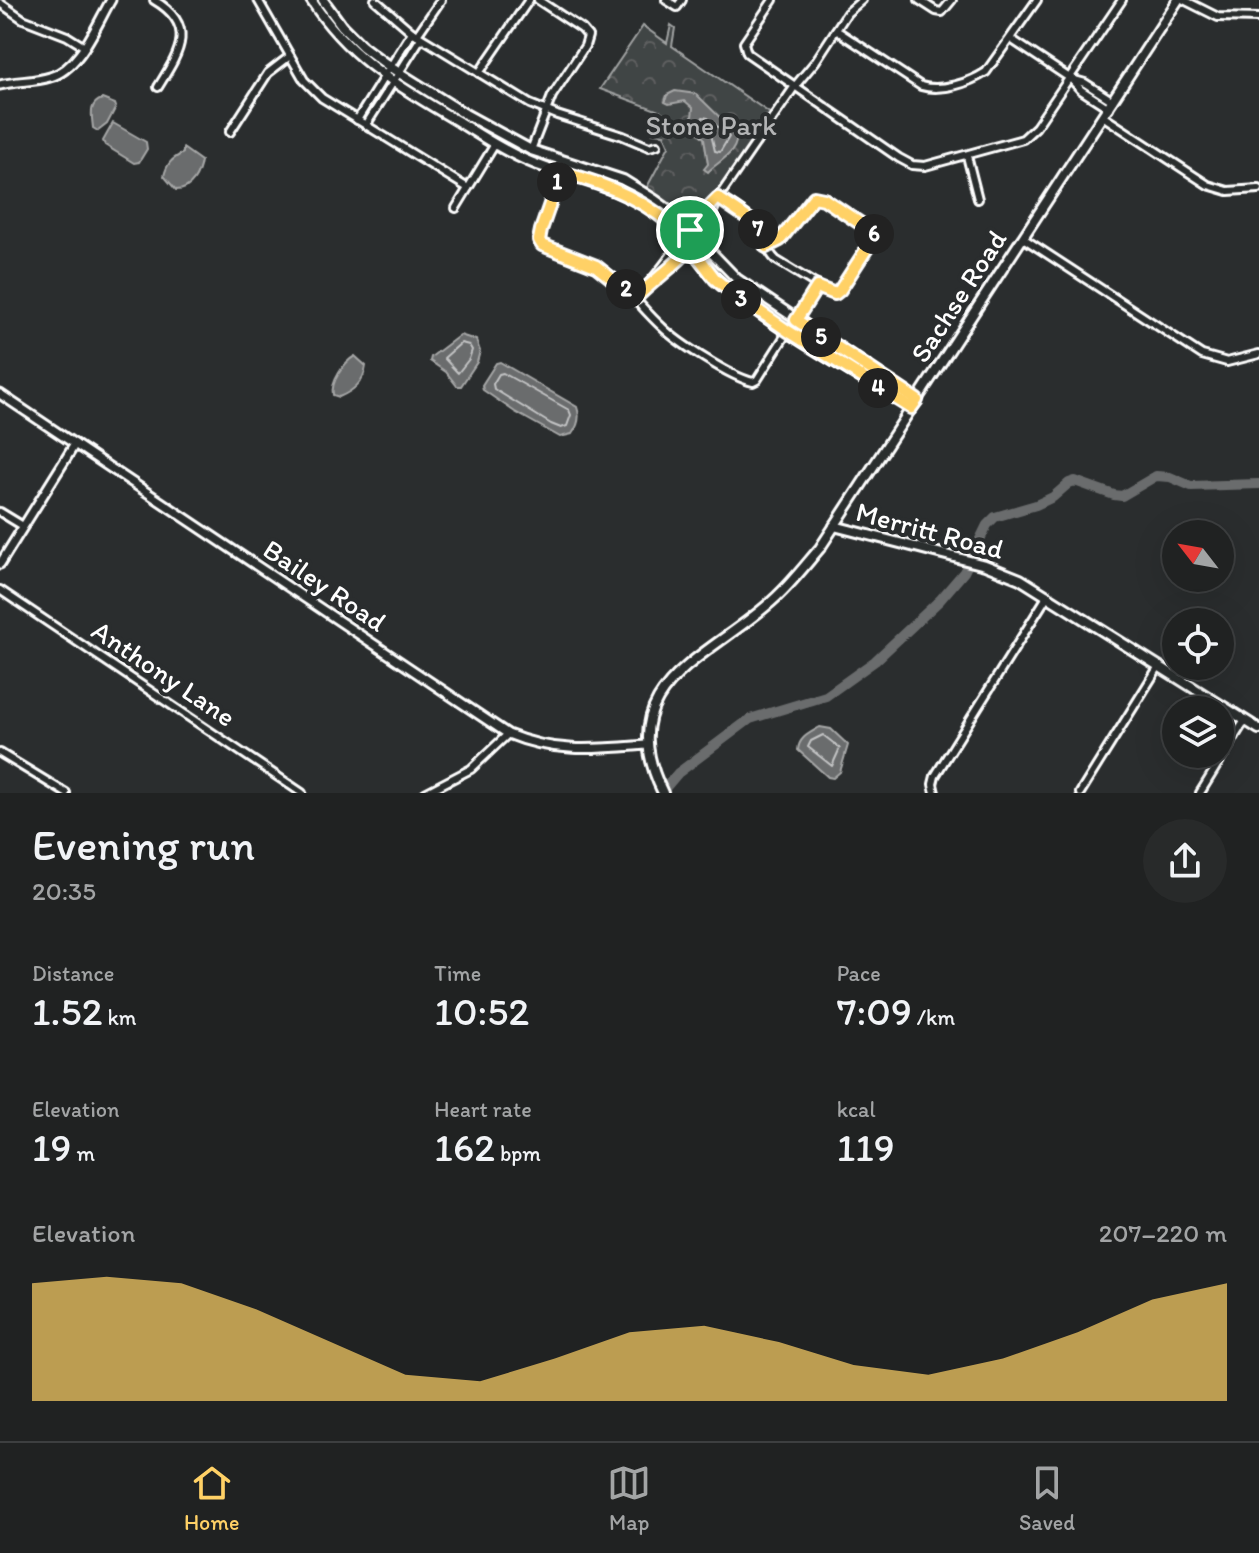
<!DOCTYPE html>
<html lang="en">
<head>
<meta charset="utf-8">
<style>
	body { margin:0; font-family:Itim,sans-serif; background:#282a2a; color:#f1f3f6; height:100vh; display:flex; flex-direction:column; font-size:30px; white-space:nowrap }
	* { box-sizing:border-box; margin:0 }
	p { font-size:26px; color:#a2a4a5 }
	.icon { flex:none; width:44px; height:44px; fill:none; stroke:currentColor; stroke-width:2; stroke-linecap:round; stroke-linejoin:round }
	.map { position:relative; height:793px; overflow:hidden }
	.details { display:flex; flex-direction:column; background:#202222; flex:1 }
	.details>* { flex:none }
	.needle { width:52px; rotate:301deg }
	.buttons { position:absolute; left:1162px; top:520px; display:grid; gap:16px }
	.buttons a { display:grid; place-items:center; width:72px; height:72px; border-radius:50%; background:#202222; box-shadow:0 8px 32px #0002,0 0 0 2px #3d3f40; font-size:40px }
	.pin { position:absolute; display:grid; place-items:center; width:68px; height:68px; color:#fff; margin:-34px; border:4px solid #fff; border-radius:50%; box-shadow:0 2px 8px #0007 }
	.km { position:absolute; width:40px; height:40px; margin:-20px; border-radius:50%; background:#222; color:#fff; font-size:22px; line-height:40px; text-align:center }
	.round { display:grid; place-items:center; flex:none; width:84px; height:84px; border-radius:42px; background:#282a2a }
	.headline { display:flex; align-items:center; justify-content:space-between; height:136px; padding:0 32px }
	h1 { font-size:44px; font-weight:600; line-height:60px }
	.metrics { display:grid; grid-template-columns:repeat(3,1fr); gap:12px; height:136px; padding:8px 32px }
	.metrics div { display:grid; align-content:center }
	.metrics b { font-size:40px; font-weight:600 }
	.metrics small { font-size:22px; font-weight:400 }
	.metrics p { font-size:22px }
	.chart { height:224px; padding:16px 32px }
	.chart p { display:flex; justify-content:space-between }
	.chart svg { width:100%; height:144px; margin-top:8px; fill:#ffd166; opacity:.7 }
	.tabs { display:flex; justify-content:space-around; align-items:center; height:112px; border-top:2px solid #3d3f40; background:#202222; font-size:22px; color:#a2a4a5 }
	.tabs a { display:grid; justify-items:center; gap:4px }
	.tabs .selected { color:#ffd166 }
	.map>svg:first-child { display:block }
	.park { fill:url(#park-crowns); stroke:#a0a2a2; stroke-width:2 }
	.water { fill:#6a6c6d; stroke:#a6a7a7; stroke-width:2 }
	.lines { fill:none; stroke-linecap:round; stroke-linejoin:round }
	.shore { stroke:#c3c4c5; stroke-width:2 }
	.river { stroke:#6a6c6d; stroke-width:10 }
	.minor-casing { stroke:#fff; stroke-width:12 }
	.tertiary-casing { stroke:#fff; stroke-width:13 }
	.secondary-casing { stroke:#fff; stroke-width:14 }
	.minor { stroke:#2a2d2e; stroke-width:6 }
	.tertiary { stroke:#2a2d2e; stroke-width:7 }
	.secondary { stroke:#2a2d2e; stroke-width:8 }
	.route-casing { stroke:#fff; stroke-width:16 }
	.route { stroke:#ffd166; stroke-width:10 }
	.labels { text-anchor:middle; stroke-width:8; stroke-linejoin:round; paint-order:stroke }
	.park-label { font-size:28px; fill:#b3b4b5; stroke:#2a2d2e }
	.street-label { font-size:28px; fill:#fff; stroke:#2a2d2e }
</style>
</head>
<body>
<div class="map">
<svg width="1259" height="793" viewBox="0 0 1259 793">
	<defs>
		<pattern id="park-crowns" width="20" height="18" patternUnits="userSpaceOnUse" patternTransform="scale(2)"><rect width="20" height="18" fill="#414445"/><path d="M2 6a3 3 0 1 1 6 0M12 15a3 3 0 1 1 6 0" fill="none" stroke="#5e6061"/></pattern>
	</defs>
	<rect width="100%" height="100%" fill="#2a2d2e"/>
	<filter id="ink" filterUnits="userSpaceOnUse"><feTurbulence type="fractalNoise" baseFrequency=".0125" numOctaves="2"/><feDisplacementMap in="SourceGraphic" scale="16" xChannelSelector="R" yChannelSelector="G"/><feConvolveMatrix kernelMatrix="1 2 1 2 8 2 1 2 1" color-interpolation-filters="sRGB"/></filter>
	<g filter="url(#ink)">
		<polygon class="park" points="671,25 675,28 672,46 771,114 714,199 692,223 646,189 669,146 664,134 653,133 662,112 600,89 643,26 667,43"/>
		<g class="water">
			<path d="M 675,91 L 696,94 L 736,133 C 740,153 718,161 708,172 L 704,169 L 708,164 L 704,138 L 691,126 L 693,108 L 685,101 L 669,104 L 665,102 L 667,95 Z"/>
			<path d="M 102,99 L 115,104 L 116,107 L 107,124 L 98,131 L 93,128 C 92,116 88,104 102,99 Z"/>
			<polygon points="113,123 146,142 147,149 139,162 134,163 105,145 103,141"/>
			<path d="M 183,148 L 201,161 C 199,174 192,190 176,190 L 164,176 C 167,163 172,159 183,153 Z"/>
			<polygon points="460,335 476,340 480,351 477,362 461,386 457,386 446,372 430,361 431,357"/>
			<path d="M 355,356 L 366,366 C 364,382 354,391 339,397 L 333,395 C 330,383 344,362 355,356 Z"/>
			<path d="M 500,362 L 577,407 C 581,418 578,426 572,434 L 560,437 L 515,412 L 483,390 L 482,385 L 496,363 Z"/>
			<path d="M 820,727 L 831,729 L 848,745 L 840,772 L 833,778 L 828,777 L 798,750 C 799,737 810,733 820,727 Z"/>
		</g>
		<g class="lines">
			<g class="shore">
				<polygon points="703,117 708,118 729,137 720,152 715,151 711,134 701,123"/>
				<polygon points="461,343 469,345 472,350 469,359 458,373 444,358"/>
				<polygon points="503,373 569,410 571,415 567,426 561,428 551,424 494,389 493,384 499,374"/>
				<polygon points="823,735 840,748 832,766 808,747 811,741"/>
			</g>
			<polyline class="river" points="661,793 678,773 750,719 826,696 875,661 940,600 964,572 987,525 995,517 1036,505 1053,497 1069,483 1075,481 1114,495 1122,496 1156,476 1170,477 1191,486 1259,484"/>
			<g class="minor-casing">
				<g id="minor">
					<path d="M 154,0 C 198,26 179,53 158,87"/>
					<polyline points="258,0 304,80 322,98 468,188"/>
					<polyline points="375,0 412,32 530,104 557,115 623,136 649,147 657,145"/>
					<polyline points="666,0 677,7 682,0"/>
					<polyline points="773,0 744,43 747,53 899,158 912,165 925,166 1023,139 1036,127 1122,0"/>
					<polyline points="919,0 936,11 942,12 952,0"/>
					<polyline points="1184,0 1218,17 1259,18"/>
					<polyline points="0,3 23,19 67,36 83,46"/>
					<path d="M 836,30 L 921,86 C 941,92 969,83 986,72 L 1037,0"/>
					<polyline points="417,35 441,0"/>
					<polyline points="1011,39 1071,79 1081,90 1109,108"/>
					<polyline points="479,73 529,0"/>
					<polyline points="1071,79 1085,83 1113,101"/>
					<polyline points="1104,117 1208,185 1228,191 1259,189"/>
					<polyline points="357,120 412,32"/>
					<polyline points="366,125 421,38"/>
					<polyline points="230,132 268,73 290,56"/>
					<polyline points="531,150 552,96 585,46 588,36 582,29 538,0"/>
					<polyline points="967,156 978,199"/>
					<path d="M 561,172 L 541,230 L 540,243 C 561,256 587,259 608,274 C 629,289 643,310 662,327 C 678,343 731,377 753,382 L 757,380 L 788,331"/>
					<path d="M 718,198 C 731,205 748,214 756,226 C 765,237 765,250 776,260 L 830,293 L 835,294 L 840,290 L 875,236 L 873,232 L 824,199 L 814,197 L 780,240 L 766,247"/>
					<polyline points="456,208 495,144"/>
					<polyline points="1023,238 1202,355 1227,362 1259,354"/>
					<path d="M 658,276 C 684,264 707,229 717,202"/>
					<path d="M 636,298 C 666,267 687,228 718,198 L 795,86 L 815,62 L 847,13 L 862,0"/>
					<polyline points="796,320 817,287"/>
					<polyline points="0,512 23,526"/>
					<polyline points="0,590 302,793"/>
					<polyline points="0,753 66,793"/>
					<polyline points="425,793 471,769 508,734"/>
					<polyline points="935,793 933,784 935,776 1048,595"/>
					<polyline points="1080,793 1159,666"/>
					<polyline points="1200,793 1245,720"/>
				</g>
			</g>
			<g class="tertiary-casing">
				<g id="tertiary">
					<path d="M 0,85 C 16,81 34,82 50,77 C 80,69 96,25 111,0"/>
					<path d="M 0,394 L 508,734 C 556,754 597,749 647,745"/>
					<polyline points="0,564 75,444"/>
				</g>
			</g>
			<g class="secondary-casing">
				<g id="secondary">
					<path d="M 311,0 C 350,60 399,86 459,122 C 481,136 504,151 528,161 C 569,179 614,184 652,210 C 684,231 698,266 727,289 C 784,334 849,370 911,408"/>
					<polyline points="323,0 342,26 362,46 390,67 465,114 531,150 623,180 655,200 673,213 737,279 917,400"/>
					<polyline points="834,526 985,565 1020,579 1259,729"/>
					<path d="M 663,793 C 612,690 700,662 765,607 C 786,590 802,569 820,548 L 1178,0"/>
				</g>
			</g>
			<use href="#minor" class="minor"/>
			<use href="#tertiary" class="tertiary"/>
			<use href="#secondary" class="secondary"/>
		</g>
	</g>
	<g class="lines" filter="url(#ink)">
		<g class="route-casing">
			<path id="route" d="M 561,172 C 607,184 652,202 685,238 L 704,212 L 718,198 L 753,222 L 766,247 L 780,240 L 814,197 L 824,199 L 873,232 L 875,236 L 840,290 L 835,294 L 817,287 L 796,320 L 917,400 L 911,408 L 788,331 L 726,288 L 715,279 L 691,247 C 675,267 654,279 636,298 L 596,266 L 542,245 L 539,240 L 541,230 Z"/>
		</g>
		<use href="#route" class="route"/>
	</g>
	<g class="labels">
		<g class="park-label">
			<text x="711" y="135">Stone Park</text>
		</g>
		<g class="street-label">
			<text transform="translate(958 296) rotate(-57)" y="10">Sachse Road</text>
			<text transform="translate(930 530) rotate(15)" y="10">Merritt Road</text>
			<text transform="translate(325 585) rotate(34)" y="10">Bailey Road</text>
			<text transform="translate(164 673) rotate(34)" y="10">Anthony Lane</text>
		</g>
	</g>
</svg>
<div class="buttons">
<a><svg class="needle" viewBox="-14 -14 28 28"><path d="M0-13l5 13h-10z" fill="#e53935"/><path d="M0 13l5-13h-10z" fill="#a2a4a5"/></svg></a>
<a><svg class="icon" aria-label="locate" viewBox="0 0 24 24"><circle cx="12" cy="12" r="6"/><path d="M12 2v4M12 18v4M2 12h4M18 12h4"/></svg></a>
<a><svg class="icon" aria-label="layers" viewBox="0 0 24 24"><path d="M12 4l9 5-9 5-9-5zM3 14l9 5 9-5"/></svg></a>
</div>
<div class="pin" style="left:690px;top:230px;background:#1e9e55"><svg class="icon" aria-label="arrive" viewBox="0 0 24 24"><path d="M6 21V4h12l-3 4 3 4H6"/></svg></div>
<b class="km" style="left:557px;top:182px">1</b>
<b class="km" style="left:626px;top:289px">2</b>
<b class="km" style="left:741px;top:299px">3</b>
<b class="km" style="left:878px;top:388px">4</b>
<b class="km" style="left:821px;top:337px">5</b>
<b class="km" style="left:874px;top:234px">6</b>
<b class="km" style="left:758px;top:229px">7</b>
</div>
<section class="details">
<div class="headline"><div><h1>Evening run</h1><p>20:35</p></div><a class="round"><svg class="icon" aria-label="share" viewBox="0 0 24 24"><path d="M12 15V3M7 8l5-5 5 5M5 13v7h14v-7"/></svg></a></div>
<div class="metrics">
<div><p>Distance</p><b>1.52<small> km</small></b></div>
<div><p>Time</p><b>10:52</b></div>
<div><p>Pace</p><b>7:09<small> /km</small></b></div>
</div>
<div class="metrics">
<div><p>Elevation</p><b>19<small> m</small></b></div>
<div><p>Heart rate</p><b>162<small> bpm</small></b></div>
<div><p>kcal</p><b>119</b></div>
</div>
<div class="chart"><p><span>Elevation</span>207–220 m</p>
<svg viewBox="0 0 160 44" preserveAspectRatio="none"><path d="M0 44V8L10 6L20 8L30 16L40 26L50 36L60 38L70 31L80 23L90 21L100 26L110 33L120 36L130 31L140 23L150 13L160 8V44z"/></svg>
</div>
</section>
<nav class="tabs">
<a class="selected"><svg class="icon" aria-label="home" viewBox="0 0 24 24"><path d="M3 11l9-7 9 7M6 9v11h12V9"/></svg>Home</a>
<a><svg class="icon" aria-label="map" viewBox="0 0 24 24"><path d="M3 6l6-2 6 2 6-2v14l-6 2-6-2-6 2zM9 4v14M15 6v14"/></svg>Map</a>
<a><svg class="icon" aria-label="saved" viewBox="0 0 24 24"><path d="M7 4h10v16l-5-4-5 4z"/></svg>Saved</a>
</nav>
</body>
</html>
